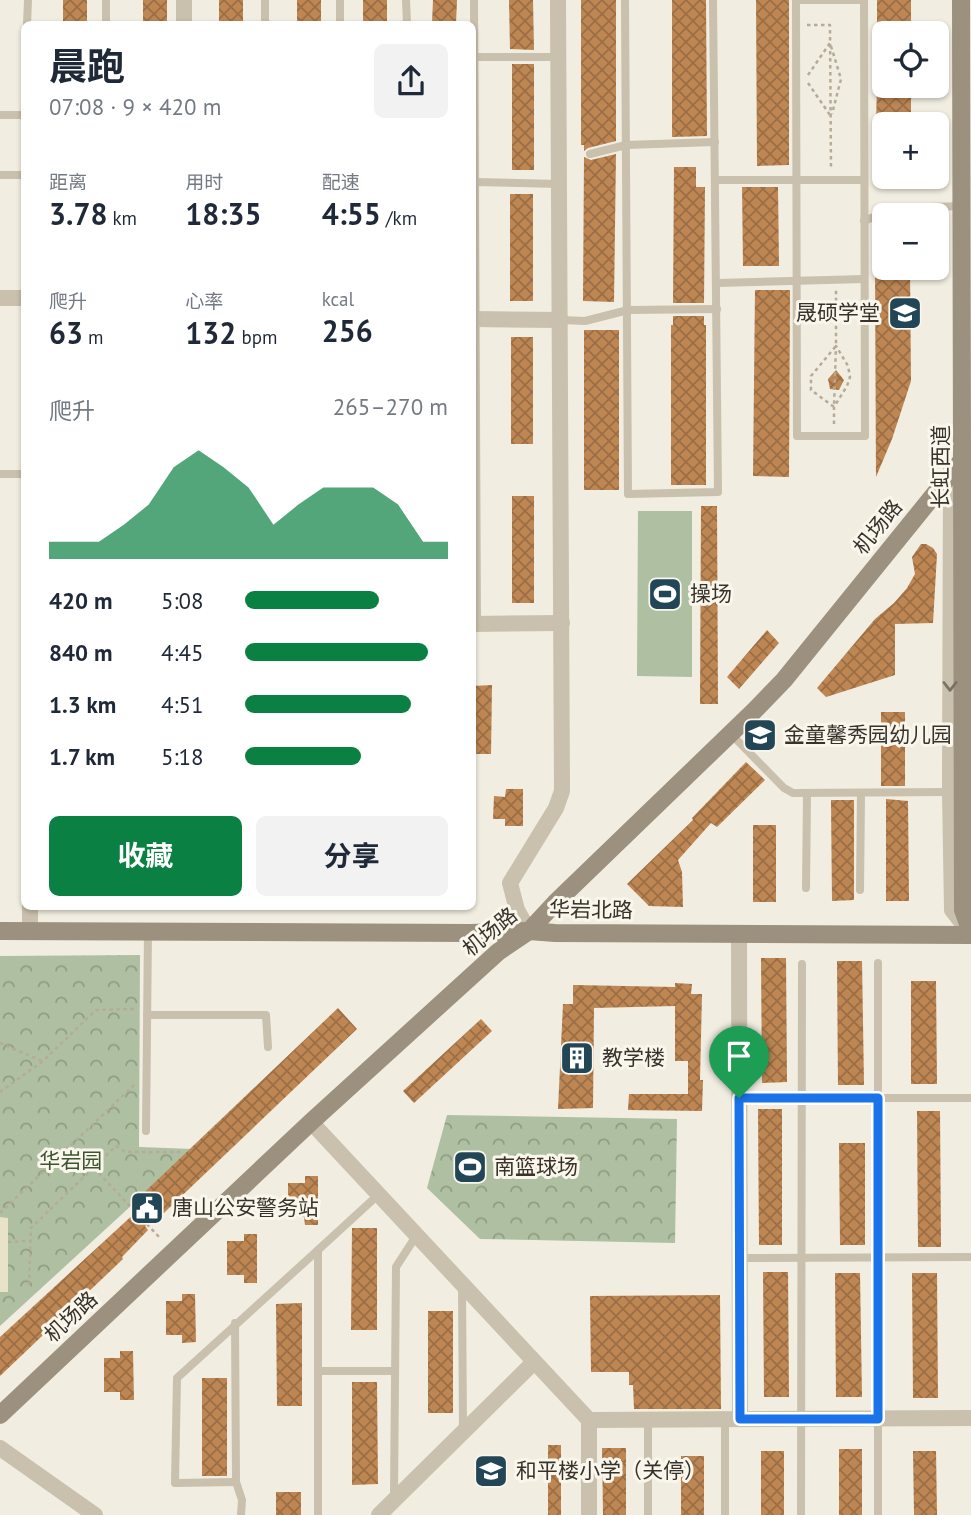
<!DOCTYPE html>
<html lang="zh">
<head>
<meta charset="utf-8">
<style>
	body { margin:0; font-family:"PT Sans","Noto Sans SC",sans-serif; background:#f2f2f3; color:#1f2937; height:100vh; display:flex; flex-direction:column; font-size:26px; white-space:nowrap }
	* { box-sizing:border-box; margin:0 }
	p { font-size:23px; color:#747a83 }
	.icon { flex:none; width:38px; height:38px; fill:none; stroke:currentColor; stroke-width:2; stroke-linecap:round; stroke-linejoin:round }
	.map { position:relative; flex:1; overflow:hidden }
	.details { position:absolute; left:21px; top:21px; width:455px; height:889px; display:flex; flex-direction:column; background:#fff; border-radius:10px; box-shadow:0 2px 5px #0004 }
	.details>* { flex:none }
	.buttons { position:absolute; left:872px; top:21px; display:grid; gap:14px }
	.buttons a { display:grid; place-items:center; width:77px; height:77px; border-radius:10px; background:#fff; box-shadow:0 2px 5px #0004; font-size:35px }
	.pin { position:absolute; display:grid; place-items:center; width:60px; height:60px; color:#fff; margin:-72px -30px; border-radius:50% 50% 50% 0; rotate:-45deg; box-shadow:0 0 7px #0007 }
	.pin .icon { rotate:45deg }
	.round { display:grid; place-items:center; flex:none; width:74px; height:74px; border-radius:10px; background:#f2f2f3 }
	.head { display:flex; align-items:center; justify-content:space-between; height:119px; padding:0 28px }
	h1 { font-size:38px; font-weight:700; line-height:52px }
	.stats { display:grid; grid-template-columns:repeat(3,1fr); gap:10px; height:119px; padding:7px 28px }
	.stats div { display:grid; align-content:center }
	.stats b { font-size:30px; font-weight:700 }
	.stats small { font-size:19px; font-weight:400 }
	.stats p { font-size:19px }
	.chart { height:196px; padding:14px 28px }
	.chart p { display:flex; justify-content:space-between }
	.chart svg { width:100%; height:126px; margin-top:7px; fill:#0b8043; opacity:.7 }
	.cta { display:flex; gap:14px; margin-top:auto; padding:14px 28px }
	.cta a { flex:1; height:80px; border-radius:10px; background:#0b8043; color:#fff; font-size:28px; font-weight:700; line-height:80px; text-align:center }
	.cta a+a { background:#f2f2f3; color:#1f2937 }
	ul { padding:0 28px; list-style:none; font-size:23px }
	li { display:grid; grid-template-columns:112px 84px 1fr; align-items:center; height:52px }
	li i { height:18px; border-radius:9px; background:#0b8043 }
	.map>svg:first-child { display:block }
	.grass { fill:#aec0a1 }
	.park { fill:url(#park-crowns) }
	.plaza { fill:#e8e2c8 }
	.building { fill:url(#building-cross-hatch) }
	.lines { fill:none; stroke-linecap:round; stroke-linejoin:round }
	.path { stroke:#b5ab97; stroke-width:2.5; stroke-dasharray:3.5 3.5; stroke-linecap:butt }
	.lane { stroke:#c9c0ad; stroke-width:8 }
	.street { stroke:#c9c0ad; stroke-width:16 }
	.secondary { stroke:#9c907e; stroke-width:18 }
	.oneway { stroke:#797266 }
	.route-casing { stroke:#fff; stroke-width:14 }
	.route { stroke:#1a73e8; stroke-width:9 }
	.labels { text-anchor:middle; stroke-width:6; stroke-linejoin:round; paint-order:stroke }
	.poi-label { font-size:21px; fill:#38322b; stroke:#f9f6ec; text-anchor:start }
	.street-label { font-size:21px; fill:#38322b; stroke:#f9f6ec }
	.park-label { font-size:21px; fill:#3e5430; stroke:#f9f6ec }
</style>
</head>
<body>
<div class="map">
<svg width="971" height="1515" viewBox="0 0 971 1515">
	<defs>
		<pattern id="park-crowns" width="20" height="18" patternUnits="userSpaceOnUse" patternTransform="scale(1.75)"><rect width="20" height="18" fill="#aec0a1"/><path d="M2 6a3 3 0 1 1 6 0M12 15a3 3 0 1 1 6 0" fill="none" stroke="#8f9d83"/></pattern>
		<pattern id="building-cross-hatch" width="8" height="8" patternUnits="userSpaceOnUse" patternTransform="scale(1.75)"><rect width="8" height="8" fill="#bd8653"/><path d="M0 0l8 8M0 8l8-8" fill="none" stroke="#9b6e45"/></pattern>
	</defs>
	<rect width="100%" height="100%" fill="#f1ede0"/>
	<polygon class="grass" points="638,511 692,511 692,677 637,676"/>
	<g class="park">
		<polygon points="140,955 139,1147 193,1149 0,1326 0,956"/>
		<polygon points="447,1115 677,1119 675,1243 480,1239 427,1188"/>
	</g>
	<polygon class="plaza" points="0,1217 8,1218 8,1292 0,1292"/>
	<g class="building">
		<rect x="63" y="0" width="24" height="24"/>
		<rect x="143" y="0" width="24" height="24"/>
		<rect x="219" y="0" width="24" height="24"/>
		<rect x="297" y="0" width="24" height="24"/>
		<rect x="363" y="0" width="24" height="24"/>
		<polygon points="433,0 457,0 456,24 432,24"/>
		<polygon points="509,0 533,0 534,50 510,49"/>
		<polygon points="581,0 616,0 616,141 588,148 584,151 584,145 581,145"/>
		<polygon points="672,0 706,0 707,136 672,137"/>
		<polygon points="756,0 789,0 789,165 757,166"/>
		<rect x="877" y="0" width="34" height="33"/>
		<rect x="512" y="64" width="22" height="106"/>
		<polygon points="877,86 911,86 911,124 876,124"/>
		<polygon points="616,154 614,302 583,301 584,157 591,160"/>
		<polygon points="674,167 696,167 696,187 705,187 704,303 673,303"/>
		<polygon points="742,187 778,187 779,266 743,266"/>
		<rect x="510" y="194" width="23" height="107"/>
		<polygon points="875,268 910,268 911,381 892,439 876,477"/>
		<polygon points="755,290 790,290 789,477 753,476"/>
		<polygon points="673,316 704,316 704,325 706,325 706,485 671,485 671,325 673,325"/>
		<rect x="584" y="330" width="35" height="160"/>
		<rect x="511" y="337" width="22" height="107"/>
		<polygon points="836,370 844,380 839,390 830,389 828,379"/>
		<rect x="512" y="496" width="22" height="107"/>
		<polygon points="701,506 717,506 718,704 700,704"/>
		<polygon points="921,544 926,544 933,548 937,554 933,623 895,624 895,675 826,697 817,688 875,619 894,603 907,588 915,574 912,557"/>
		<polygon points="767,630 779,643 739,689 727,677"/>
		<polygon points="492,685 491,754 472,754 472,686"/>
		<rect x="881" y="712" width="24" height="74"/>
		<polygon points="746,762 765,780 717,827 711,823 678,860 682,872 683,907 649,906 627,884 693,820 692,818"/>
		<polygon points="506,789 523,789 523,826 505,826 505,819 493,819 494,796 505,797"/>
		<polygon points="886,799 908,801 909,901 886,901"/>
		<polygon points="831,800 854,800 854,900 832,901"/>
		<rect x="753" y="825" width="23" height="77"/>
		<polygon points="761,958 786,958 787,1082 762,1083"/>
		<polygon points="837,961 862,961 864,1085 838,1085"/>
		<polygon points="911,981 936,981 937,1084 911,1084"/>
		<polygon points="675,983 692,984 691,994 702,994 700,1080 703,1080 702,1111 628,1110 629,1094 688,1094 688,1061 675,1061 675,1006 594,1008 593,1108 558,1109 563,1004 573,1004 573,985 675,987"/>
		<polygon points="338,1008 357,1029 169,1208 164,1213 160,1210 145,1226 148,1230 122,1257 123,1259 0,1376 0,1337 137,1211 131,1205"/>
		<polygon points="481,1019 492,1031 414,1103 403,1091"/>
		<polygon points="758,1109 782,1109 782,1245 759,1245"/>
		<polygon points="917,1111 940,1111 941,1247 918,1247"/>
		<polygon points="839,1143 865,1143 865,1245 840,1245"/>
		<polygon points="305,1176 318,1176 318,1225 305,1225 304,1217 288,1217 288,1183 305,1183"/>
		<polygon points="352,1228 377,1228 377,1330 351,1330"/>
		<polygon points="244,1234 257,1234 257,1283 244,1283 244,1275 227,1275 227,1241 244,1241"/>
		<polygon points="763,1272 788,1272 789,1397 764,1397"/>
		<polygon points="835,1273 860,1273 862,1397 836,1397"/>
		<polygon points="912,1273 937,1273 938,1398 913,1398"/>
		<polygon points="182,1294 195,1294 196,1342 182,1343 182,1335 166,1335 166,1301 182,1301"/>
		<polygon points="720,1295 721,1409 634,1409 633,1385 629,1385 629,1372 591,1372 590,1296"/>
		<polygon points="302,1303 302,1406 277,1406 276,1304"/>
		<rect x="428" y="1311" width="25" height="102"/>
		<polygon points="120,1351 133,1351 134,1400 120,1400 120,1392 104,1392 104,1358 120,1358"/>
		<rect x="202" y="1378" width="25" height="98"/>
		<polygon points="352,1382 377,1382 378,1484 352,1485"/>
		<rect x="548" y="1445" width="13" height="70"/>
		<polygon points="602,1448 626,1448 626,1515 603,1515"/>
		<rect x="839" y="1449" width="23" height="66"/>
		<rect x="761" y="1451" width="23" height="64"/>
		<polygon points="913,1451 936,1451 937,1515 914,1515"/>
		<rect x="681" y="1456" width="23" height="59"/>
		<rect x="276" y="1492" width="25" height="23"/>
	</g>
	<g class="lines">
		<g class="path">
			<polyline points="807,25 830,25 831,170"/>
			<polyline points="831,46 841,79 832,114"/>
			<polyline points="808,75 830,43"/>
			<polyline points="808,83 830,115"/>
			<polyline points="834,424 834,407 847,386 850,377 848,366 836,346 834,407 811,390 811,376 836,346 836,290"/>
			<polyline points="0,1043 42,1061"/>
			<polyline points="0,1092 43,1061 96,1010 137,1009"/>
			<polyline points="94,1168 160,1238"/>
			<polyline points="0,1213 134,1085"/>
			<polyline points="8,1242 30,1241"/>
			<polyline points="29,1285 31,1228 116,1146 125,1152 184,1152"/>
		</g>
		<g class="lane">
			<polyline points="340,0 340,24"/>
			<polyline points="406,0 407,24"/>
			<polyline points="474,0 477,624"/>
			<polyline points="625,0 628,494 718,492 713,0"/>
			<polygon points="796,0 864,0 865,436 797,436"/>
			<polyline points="27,24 28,0"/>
			<polyline points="106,24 106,0"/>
			<polyline points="265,24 265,0"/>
			<polyline points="475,57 558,57"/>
			<polyline points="0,115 24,115"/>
			<polyline points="590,154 626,145 715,142"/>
			<polyline points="0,175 24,175"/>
			<polyline points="715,180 864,180"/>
			<polyline points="475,182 559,184"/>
			<polyline points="864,221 895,208 963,206"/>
			<polyline points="717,283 864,279"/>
			<polyline points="561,320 585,321 628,310 717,309"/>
			<polyline points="0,474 24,474"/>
			<polyline points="730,733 784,788 793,793 950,792"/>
			<polyline points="806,888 807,793"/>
			<polyline points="860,890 861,793"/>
			<polyline points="878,963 878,1515"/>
			<polyline points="147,1015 266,1015 268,1047"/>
			<polyline points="739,1098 971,1098"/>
			<polyline points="146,1131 148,931"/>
			<polyline points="740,1258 971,1257"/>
			<polyline points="462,1286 463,1430"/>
			<polyline points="235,1323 236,1482 242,1500 241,1515"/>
			<polyline points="319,1371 395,1371"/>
			<polyline points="648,1420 648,1515"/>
			<polyline points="236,1482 175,1483 177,1378 318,1250"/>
			<polyline points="394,1496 396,1267 416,1236"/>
			<polyline points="318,1515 318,1250 378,1195"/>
			<polyline points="725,1515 725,1419"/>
			<polyline points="801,1515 802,964"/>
		</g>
		<g class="street">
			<polyline points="184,24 184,0"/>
			<polyline points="0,298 24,298"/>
			<polyline points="472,319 561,320"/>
			<polyline points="951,473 950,792 952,910 967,929"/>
			<polyline points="472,624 562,623"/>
			<polyline points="30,931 30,906"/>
			<polyline points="529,931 517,910 510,883 556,808 562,791 558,0"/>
			<polyline points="739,934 740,1419"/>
			<polyline points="311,1122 589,1420 971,1418"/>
			<polyline points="589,1420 589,1515"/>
			<polyline points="0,1448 95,1515"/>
			<polyline points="379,1515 533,1363"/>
		</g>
		<g class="secondary">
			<polyline points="961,0 963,910 971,932"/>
			<polyline points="0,931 470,933 529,931 555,933 971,935"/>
			<polyline points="0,1415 311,1122 498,952 529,931 555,903 754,711 784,680 971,449"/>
		</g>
	</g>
	<defs><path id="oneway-chevron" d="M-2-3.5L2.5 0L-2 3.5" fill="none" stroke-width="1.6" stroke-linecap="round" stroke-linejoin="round" transform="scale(1.75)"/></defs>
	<use class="oneway" href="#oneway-chevron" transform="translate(950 686) rotate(90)"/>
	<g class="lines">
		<g class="route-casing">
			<polygon id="route" points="739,1098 878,1098 878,1419 740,1419"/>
		</g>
		<use href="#route" class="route"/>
	</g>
	<defs>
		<g id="school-square" transform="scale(1.75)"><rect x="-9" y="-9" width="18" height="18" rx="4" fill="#234656" stroke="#f9f6ec"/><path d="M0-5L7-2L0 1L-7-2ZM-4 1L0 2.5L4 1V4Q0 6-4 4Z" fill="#fff"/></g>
		<g id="stadium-square" transform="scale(1.75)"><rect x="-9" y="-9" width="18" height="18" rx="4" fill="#234656" stroke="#f9f6ec"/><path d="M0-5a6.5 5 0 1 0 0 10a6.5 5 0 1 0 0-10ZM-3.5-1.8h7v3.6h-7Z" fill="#fff"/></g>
		<g id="building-square" transform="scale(1.75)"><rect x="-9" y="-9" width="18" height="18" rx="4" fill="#234656" stroke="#f9f6ec"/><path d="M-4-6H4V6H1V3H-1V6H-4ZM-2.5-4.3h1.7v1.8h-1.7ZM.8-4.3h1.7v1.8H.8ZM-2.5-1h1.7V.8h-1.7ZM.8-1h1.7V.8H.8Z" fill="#fff"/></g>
		<g id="civic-square" transform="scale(1.75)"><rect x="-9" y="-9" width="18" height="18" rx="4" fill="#234656" stroke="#f9f6ec"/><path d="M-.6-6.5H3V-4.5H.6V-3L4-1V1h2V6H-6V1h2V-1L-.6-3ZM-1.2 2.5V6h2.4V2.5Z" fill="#fff"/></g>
	</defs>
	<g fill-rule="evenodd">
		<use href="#school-square" x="905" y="313"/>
		<use href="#stadium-square" x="665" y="594"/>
		<use href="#school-square" x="760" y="735"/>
		<use href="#building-square" x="577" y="1058"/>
		<use href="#stadium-square" x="470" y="1167"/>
		<use href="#civic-square" x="147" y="1208"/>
		<use href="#school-square" x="491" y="1471"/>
	</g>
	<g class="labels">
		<g class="poi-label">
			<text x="880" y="320" text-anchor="end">晟硕学堂</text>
			<text x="690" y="601">操场</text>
			<text x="784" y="742">金童馨秀园幼儿园</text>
			<text x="602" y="1065">教学楼</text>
			<text x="494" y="1174">南篮球场</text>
			<text x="172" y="1215">唐山公安警务站</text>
			<text x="516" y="1478">和平楼小学（关停）</text>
		</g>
		<g class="street-label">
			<text transform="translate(941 467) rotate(-90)" y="7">长虹西道</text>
			<text transform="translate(878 527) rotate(-51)" y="7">机场路</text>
			<text transform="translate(591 910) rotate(1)" y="7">华岩北路</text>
			<text transform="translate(490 932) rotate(-39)" y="7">机场路</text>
			<text transform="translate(71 1317) rotate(-43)" y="7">机场路</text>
		</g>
		<g class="park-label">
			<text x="71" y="1168">华岩园</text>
		</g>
	</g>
</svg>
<div class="buttons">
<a><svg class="icon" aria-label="locate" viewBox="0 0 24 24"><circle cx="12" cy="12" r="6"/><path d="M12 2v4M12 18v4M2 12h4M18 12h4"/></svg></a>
<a>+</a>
<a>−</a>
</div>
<div class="pin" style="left:739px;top:1098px;background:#1e9e55"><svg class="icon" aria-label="arrive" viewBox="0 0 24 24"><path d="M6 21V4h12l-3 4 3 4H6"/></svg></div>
<section class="details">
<div class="head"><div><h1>晨跑</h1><p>07:08 · 9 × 420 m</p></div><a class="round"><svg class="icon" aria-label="share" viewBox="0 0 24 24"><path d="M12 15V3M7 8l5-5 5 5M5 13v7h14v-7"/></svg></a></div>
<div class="stats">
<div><p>距离</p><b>3.78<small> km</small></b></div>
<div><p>用时</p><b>18:35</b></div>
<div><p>配速</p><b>4:55<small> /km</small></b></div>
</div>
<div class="stats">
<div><p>爬升</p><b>63<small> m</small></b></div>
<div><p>心率</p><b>132<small> bpm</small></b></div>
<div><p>kcal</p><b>256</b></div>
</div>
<div class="chart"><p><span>爬升</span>265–270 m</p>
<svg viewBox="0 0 160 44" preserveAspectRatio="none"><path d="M0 44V38L10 38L20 38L30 32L40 25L50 12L60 6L70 12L80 19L90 32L100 25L110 19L120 19L130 19L140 25L150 38L160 38V44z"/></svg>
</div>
<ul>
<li><b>420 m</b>5:08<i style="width:66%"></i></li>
<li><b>840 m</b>4:45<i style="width:90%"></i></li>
<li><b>1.3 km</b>4:51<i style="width:82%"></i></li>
<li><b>1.7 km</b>5:18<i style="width:57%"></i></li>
</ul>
<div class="cta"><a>收藏</a><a>分享</a></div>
</section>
</div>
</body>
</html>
